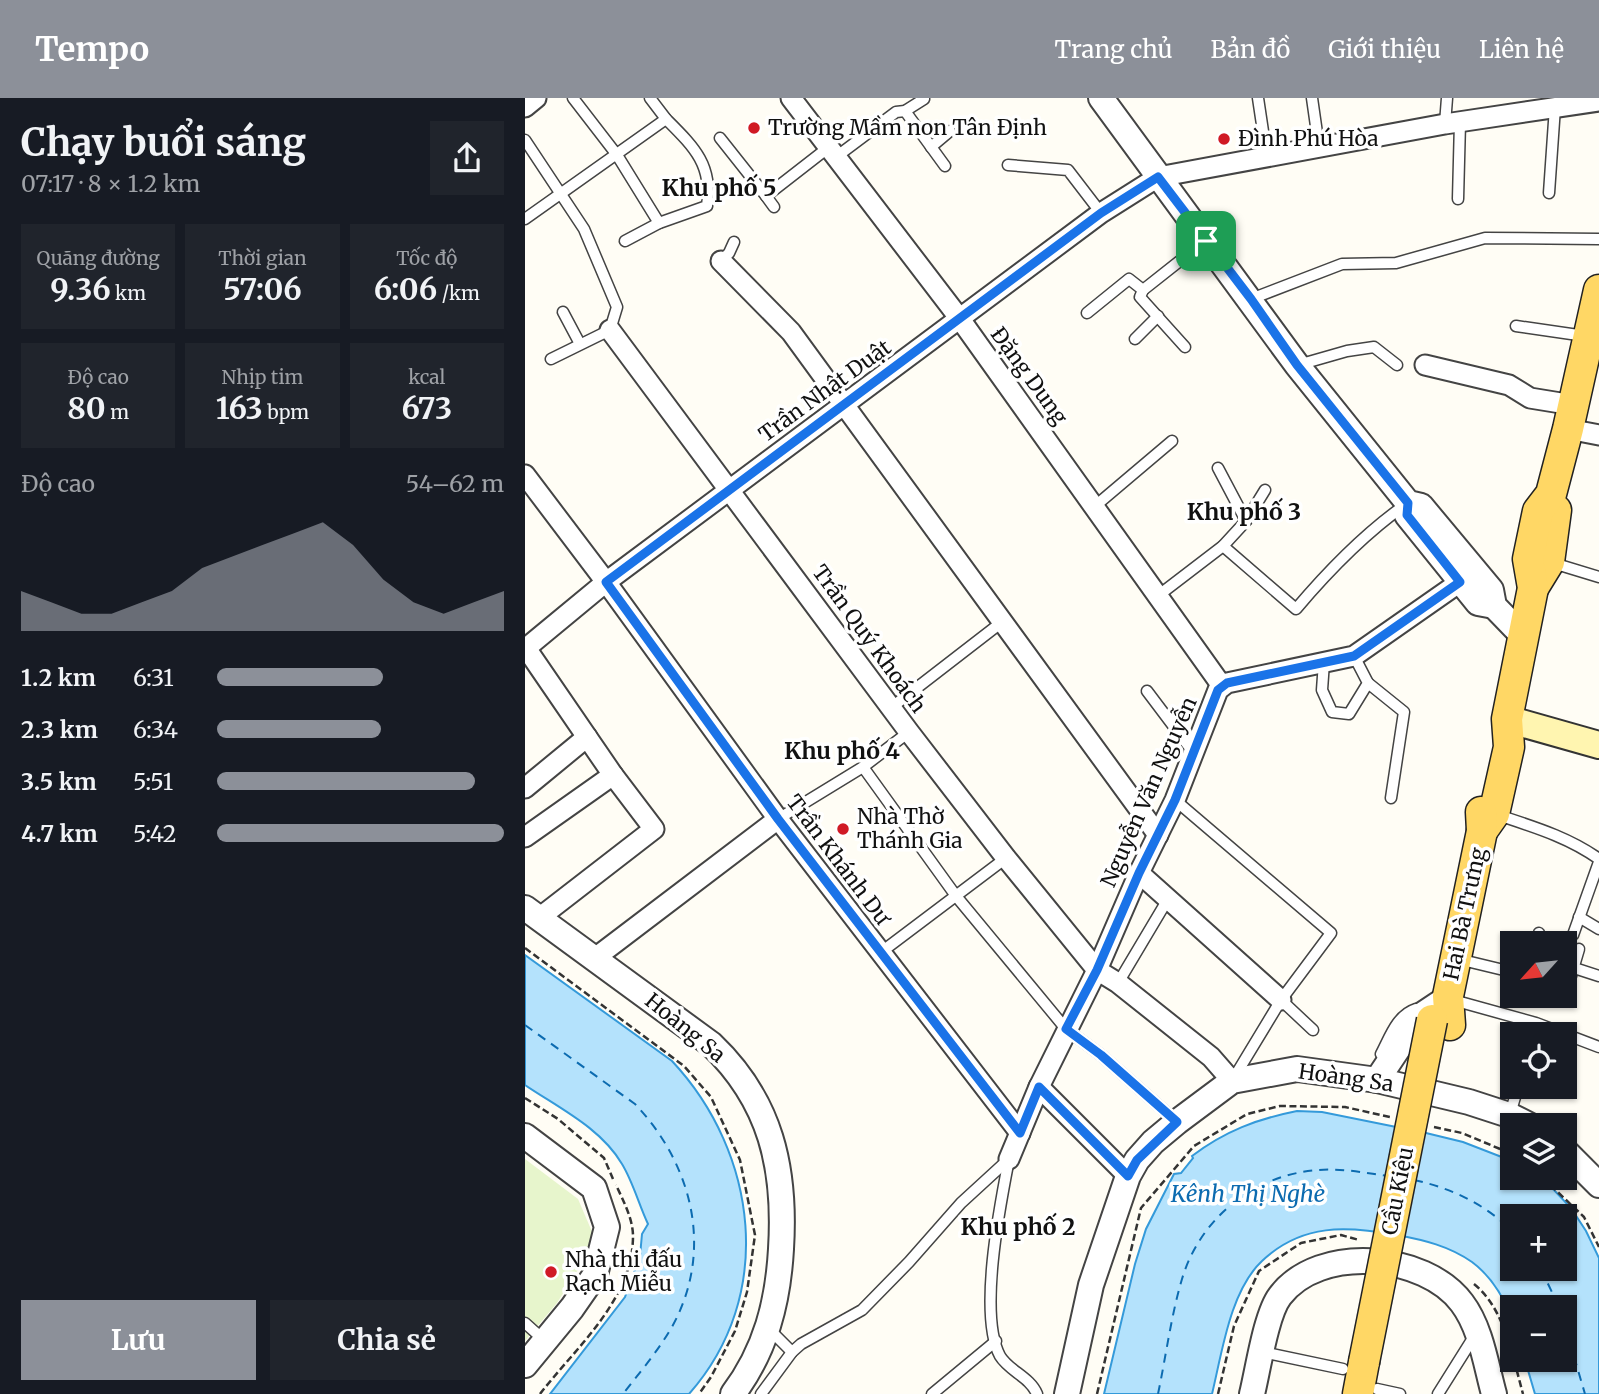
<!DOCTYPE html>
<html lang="vi">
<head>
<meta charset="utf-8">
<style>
	body { margin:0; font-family:Merriweather,serif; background:#20242c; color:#f1f3f6; height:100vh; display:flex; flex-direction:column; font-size:26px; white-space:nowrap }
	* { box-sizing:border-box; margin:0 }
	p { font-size:23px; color:#9ea1a6 }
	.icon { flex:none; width:38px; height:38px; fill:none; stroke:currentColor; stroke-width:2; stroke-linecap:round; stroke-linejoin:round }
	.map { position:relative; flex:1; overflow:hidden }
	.side { display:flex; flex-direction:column; background:#171b24; width:525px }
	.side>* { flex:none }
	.needle { width:46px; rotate:243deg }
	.fabs { position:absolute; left:975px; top:833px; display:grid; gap:14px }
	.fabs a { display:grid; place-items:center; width:77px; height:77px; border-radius:0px; background:#171b24; box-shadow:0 2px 5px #0004; font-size:35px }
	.pin { position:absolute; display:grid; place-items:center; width:60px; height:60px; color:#fff; margin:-30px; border-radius:14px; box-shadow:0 4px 10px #0006 }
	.round { display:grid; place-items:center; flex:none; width:74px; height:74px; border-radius:0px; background:#20242c }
	.overview { display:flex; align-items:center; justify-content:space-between; height:119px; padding:0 21px }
	h1 { font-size:38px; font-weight:700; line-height:52px }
	.figures { display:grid; grid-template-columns:repeat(3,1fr); gap:10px; height:119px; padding:7px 21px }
	.figures div { display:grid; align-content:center; border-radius:0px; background:#20242c; text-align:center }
	.figures b { font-size:30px; font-weight:700 }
	.figures small { font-size:19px; font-weight:400 }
	.figures p { font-size:19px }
	.chart { height:196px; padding:14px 21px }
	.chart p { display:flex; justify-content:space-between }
	.chart svg { width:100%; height:126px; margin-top:7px; fill:#8c9099; opacity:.7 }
	.cta { display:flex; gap:14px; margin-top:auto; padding:14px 21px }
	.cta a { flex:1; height:80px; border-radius:0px; background:#8c9099; color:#fff; font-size:28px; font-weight:700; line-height:80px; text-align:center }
	.cta a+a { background:#20242c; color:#f1f3f6 }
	ul { padding:0 21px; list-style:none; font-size:23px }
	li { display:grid; grid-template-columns:112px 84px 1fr; align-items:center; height:52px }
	li i { height:18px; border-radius:9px; background:#8c9099 }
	header { display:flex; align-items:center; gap:42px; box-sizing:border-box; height:98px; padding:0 35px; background:#8c9099; color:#fff }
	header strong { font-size:33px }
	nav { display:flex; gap:38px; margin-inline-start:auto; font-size:24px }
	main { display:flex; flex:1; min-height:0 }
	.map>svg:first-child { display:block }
	.pitch { fill:#e7f5cc }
	.water { fill:#b4e2fc; stroke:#349ada; stroke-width:2; fill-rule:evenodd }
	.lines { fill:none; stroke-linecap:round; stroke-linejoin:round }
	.ferry { stroke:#0c6bb0; stroke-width:2; stroke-dasharray:9 7; stroke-linecap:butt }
	.service-casing { stroke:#444; stroke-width:13 }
	.minor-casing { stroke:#444; stroke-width:23 }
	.tertiary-casing { stroke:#444; stroke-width:28 }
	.secondary-casing { stroke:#333; stroke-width:30 }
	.primary-casing { stroke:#222; stroke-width:33 }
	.path { stroke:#333; stroke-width:2.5; stroke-dasharray:7 3.5; stroke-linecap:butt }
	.service { stroke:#fff; stroke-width:10 }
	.minor { stroke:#fff; stroke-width:19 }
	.tertiary { stroke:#fff; stroke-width:24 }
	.secondary { stroke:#fff5b0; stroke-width:26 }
	.primary { stroke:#ffd765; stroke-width:30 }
	.primary-bridge-casing { stroke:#222; stroke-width:33; stroke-linecap:butt }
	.primary-bridge { stroke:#ffd765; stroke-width:30 }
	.route-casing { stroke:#fff; stroke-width:14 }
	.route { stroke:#1a73e8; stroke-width:9 }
	.poi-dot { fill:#d01a25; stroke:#fff; stroke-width:2.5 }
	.labels { text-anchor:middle; stroke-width:7; stroke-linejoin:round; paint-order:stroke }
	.poi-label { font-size:21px; fill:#111; stroke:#fff; text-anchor:start }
	.street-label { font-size:21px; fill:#111; stroke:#fff }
	.neighbourhood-label { font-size:23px; font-weight:bold; fill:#111; stroke:#fff }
	.water-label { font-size:23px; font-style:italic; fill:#0c6bb0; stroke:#fff }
</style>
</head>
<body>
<header>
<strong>Tempo</strong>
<nav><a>Trang chủ</a><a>Bản đồ</a><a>Giới thiệu</a><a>Liên hệ</a></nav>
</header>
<main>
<section class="side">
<div class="overview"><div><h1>Chạy buổi sáng</h1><p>07:17 · 8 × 1.2 km</p></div><a class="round"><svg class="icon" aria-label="share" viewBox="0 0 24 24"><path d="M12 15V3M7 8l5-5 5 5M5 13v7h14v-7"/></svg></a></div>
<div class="figures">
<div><p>Quãng đường</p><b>9.36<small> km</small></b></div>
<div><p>Thời gian</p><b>57:06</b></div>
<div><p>Tốc độ</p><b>6:06<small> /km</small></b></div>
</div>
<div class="figures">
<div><p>Độ cao</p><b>80<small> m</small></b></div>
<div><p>Nhịp tim</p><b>163<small> bpm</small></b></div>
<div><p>kcal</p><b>673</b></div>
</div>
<div class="chart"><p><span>Độ cao</span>54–62 m</p>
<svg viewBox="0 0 160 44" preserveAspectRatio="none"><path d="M0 44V30L10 34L20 38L30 38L40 34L50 30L60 22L70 18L80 14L90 10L100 6L110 14L120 26L130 34L140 38L150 34L160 30V44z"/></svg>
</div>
<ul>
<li><b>1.2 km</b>6:31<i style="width:58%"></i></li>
<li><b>2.3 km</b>6:34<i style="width:57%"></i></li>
<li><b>3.5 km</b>5:51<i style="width:90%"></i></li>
<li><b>4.7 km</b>5:42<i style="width:100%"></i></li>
</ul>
<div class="cta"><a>Lưu</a><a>Chia sẻ</a></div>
</section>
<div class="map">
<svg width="1074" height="1296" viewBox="0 0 1074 1296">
	<rect width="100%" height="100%" fill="#fffdf5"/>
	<polygon class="pitch" points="0,1061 53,1101 71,1143 32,1205 0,1243"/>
	<g class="water">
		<path d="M 0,857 L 147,963 C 233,1055 251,1198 164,1296 L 25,1296 L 100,1199 L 115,1158 L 117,1136 L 123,1126 C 114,1107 108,1084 97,1066 C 76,1030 34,1010 0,987 Z"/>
		<path d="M 772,1013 L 797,1014 L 901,1035 L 938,1044 L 987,1063 L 987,1080 L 1013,1080 L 1029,1092 L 1046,1110 L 1061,1133 L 1074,1160 L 1074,1296 L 1010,1296 L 1000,1262 L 1040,1262 L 1040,1209 L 987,1209 L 987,1220 C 978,1198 966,1178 947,1164 C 924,1148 899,1142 872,1137 C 822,1128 777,1125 737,1163 C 705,1193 697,1255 687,1296 L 579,1296 L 610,1166 L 621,1131 L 649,1076 L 656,1075 L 668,1060 L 667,1058 C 700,1033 732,1021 772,1013 ZM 987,1118 L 1040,1118 L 1040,1171 L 987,1171 Z"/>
	</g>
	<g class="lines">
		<g class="ferry">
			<path d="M 0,927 L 110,1006 C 167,1066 189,1151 148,1227 C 134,1252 115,1274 98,1296"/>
			<path d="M 889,1082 C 926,1090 960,1106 987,1133"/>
			<polyline points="1016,1171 1034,1209"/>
			<polyline points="1040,1228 1060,1296"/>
			<path d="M 633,1296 C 641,1258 646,1218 657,1181 C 675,1120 730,1076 794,1072 C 817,1070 840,1075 863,1078"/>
		</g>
		<g class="service-casing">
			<g id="service">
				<polyline points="48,0 92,57 134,125"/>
				<polyline points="733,0 742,60"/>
				<polyline points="787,0 794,49"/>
				<polyline points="380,13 420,68"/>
				<polyline points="920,26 922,0"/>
				<polyline points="195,40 241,98 304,49"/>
				<polyline points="0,42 59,131 92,209 85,232 26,261"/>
				<polyline points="406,49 425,33"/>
				<polyline points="311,59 371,14 380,13 399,1"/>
				<polyline points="483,67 543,72 576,115"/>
				<polyline points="1024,95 1030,9"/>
				<polyline points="241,98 249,109"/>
				<polyline points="933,101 935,24"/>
				<polyline points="0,121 141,21 125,0"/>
				<path d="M 100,143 L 134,125 L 182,108 C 188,67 169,49 141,21"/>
				<polyline points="196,163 204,155 209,144"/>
				<polyline points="618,192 615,199 660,249"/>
				<polyline points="726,201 817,166 871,165 960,140 1074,141"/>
				<polyline points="38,214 55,246"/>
				<polyline points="562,215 604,181 618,192 680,143"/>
				<polyline points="991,228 1060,238"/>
				<polyline points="610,241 633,218"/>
				<polyline points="773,267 822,253 849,249 872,267"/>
				<polyline points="693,370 721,423"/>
				<polyline points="569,409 647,343"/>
				<path d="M 698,448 L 771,511 C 804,472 839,436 880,407"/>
				<polyline points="1028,465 1074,479"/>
				<polyline points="634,497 698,448 721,423 740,392"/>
				<polyline points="799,564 797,592 807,614 824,616 843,585 829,558"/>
				<polyline points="843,585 879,614 866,700"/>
				<polyline points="622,593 668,654"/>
				<polyline points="367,609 477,524"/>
				<polyline points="338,669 431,798 541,931 576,957 651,1023"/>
				<polyline points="650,702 806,835 756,902 710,978"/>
				<path d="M 973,717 C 1009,729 1043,739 1074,761"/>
				<polyline points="253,721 338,669 384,634"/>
				<polyline points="1054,819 1074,831"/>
				<polyline points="1048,837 1074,764"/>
				<polyline points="1012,845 1014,835"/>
				<polyline points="355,855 481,760"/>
				<polyline points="933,861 987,874"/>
				<polyline points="1040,867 1074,878"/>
				<polyline points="1046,878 1054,851"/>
				<polyline points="593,885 643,801"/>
				<polyline points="756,902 788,932"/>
				<polyline points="928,902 1011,925 1074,949"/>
				<path d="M 856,956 C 865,939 872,917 891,911"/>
				<polyline points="985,1016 993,989"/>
				<path d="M 484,1061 C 475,1107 453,1217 475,1258 C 484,1273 505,1279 512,1296"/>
				<polyline points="0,1225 20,1243"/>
				<polyline points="245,1232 267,1254"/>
				<polyline points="737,1254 818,1271"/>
				<polyline points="852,1291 875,1296"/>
				<polyline points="236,1296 267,1254 276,1246 337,1212 384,1164 436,1105 484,1061"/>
				<polyline points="407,1296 471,1243"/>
				<polyline points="913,1296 950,1237"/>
			</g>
		</g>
		<g class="minor-casing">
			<g id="minor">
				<polyline points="266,0 435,221 697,588"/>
				<polyline points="0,9 11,0"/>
				<polyline points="196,163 266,234 633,737"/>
				<polyline points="85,232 384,634 481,760 572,872 593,885 686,959 707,983"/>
				<polyline points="900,267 984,287 1005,300 1048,307"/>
				<polyline points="1043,331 1074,337"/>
				<polyline points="0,377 81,484 253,721 495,1035"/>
				<polyline points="1,550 88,677 129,731 14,820"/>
				<polyline points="0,551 81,484 576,115 633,79 920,26 1074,3"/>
				<polyline points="0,690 62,639"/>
				<polyline points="0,739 88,677"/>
				<polyline points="614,775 756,902"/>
				<polyline points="70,860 253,721"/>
				<polyline points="514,989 603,1078"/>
				<polyline points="484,1061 514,989 572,872 614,775 650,702 693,592 702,585 829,558 935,484"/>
			</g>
		</g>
		<g class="tertiary-casing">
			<g id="tertiary">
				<polyline points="576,0 772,267 883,405 896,408 966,492 969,508 998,538"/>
				<polyline points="883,405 882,417 953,505 969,508"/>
				<path d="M 0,810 L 186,946 C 246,1003 261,1070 256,1151 C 253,1204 241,1252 208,1296"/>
				<polyline points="852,982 894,919 918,903"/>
				<polyline points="0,1038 69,1090 82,1129 70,1177 47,1210 0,1267"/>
				<polyline points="1040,1053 1074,1087"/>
				<polyline points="542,1296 566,1187 603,1078 612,1062 628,1044 652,1024 707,983 772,971 852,982 944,1004 984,1017 1004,1027"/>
				<path d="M 727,1296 C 733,1272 741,1216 755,1198 C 794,1146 900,1155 937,1205 C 956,1230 961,1267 969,1296"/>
			</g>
		</g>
		<g class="secondary-casing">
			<polyline id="secondary" points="982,621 1074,647"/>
		</g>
		<g class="primary-casing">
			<g id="primary">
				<polyline points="1008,490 1024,464 1031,412"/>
				<polyline points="957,733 969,716 984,649 982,621 1008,490 1003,461 1013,413 1026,396 1043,331 1074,192"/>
				<polyline points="925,927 923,898 957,733 956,714"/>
				<polyline points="833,1296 839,1264"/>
			</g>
		</g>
		<g class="path">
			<polyline points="0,850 159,968 186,999 215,1062 230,1137 222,1194 210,1233 186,1279 174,1296"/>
			<polyline points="0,1000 33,1021 79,1060 88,1081"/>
			<polyline points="909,1029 937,1035 987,1056"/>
			<polyline points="1018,1080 1059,1119 1074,1149"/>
			<path d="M 949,1186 C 970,1203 980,1230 987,1256"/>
			<polyline points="989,1262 998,1296"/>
			<path d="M 15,1296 C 51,1249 108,1202 108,1138 C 108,1121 98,1102 91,1087"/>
			<polyline points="572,1296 616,1110 669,1048 722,1016 755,1008 820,1009 865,1019"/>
			<polyline points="693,1296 709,1228 734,1173 776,1145 816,1137 834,1142"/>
		</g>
		<use href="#service" class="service"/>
		<use href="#minor" class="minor"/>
		<use href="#tertiary" class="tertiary"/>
		<use href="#secondary" class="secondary"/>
		<use href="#primary" class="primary"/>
		<g class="primary-bridge-casing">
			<polyline id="primary-bridge" points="839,1264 907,922"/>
		</g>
		<use href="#primary-bridge" class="primary-bridge"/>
	</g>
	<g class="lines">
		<g class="route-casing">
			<polygon id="route" points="633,79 726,201 772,267 883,405 882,417 935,484 829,558 702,585 693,592 650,702 614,775 572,872 541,931 576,957 652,1024 612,1062 603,1078 514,989 495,1035 253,721 81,484 576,115"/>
		</g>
		<use href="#route" class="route"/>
	</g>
	<g class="poi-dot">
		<circle cx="229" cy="30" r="7"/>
		<circle cx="699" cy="41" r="7"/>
		<circle cx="318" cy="731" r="7"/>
		<circle cx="26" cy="1174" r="7"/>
	</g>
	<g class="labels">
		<g class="poi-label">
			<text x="243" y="37">Trường Mầm non Tân Định</text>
			<text x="713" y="48">Đình Phú Hòa</text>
			<text x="332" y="726">Nhà Thờ<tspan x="332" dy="24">Thánh Gia</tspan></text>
			<text x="40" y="1169">Nhà thi đấu<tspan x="40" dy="24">Rạch Miễu</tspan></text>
		</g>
		<g class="street-label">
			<text transform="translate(504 278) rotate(54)" y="7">Đặng Dung</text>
			<text transform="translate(300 293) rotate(-36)" y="7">Trần Nhật Duật</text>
			<text transform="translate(344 541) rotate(54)" y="7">Trần Quý Khoách</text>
			<text transform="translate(624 694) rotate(-66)" y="7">Nguyễn Văn Nguyễn</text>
			<text transform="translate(313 762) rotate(53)" y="7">Trần Khánh Dư</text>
			<text transform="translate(940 816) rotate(-78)" y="7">Hai Bà Trưng</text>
			<text transform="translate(160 930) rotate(39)" y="7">Hoàng Sa</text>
			<text transform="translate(821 980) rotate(8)" y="7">Hoàng Sa</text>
			<text transform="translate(873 1093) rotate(-79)" y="7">Cầu Kiệu</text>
		</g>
		<g class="neighbourhood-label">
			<text x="194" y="98">Khu phố 5</text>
			<text x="719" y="422">Khu phố 3</text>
			<text x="317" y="661">Khu phố 4</text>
			<text x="493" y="1137">Khu phố 2</text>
		</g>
		<g class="water-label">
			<text x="723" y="1104">Kênh Thị Nghè</text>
		</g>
	</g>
</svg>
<div class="fabs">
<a><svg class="needle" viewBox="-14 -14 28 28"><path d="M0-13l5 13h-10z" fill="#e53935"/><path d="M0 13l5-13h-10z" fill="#9ea1a6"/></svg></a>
<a><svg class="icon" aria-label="locate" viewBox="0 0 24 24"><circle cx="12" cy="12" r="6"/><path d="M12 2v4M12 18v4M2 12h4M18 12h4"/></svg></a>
<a><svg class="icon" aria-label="layers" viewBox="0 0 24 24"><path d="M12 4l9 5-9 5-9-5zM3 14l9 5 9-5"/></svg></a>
<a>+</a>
<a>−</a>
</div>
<div class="pin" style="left:681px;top:143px;background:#1e9e55"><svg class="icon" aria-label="arrive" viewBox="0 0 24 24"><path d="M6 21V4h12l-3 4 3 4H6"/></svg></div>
</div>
</main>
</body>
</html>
